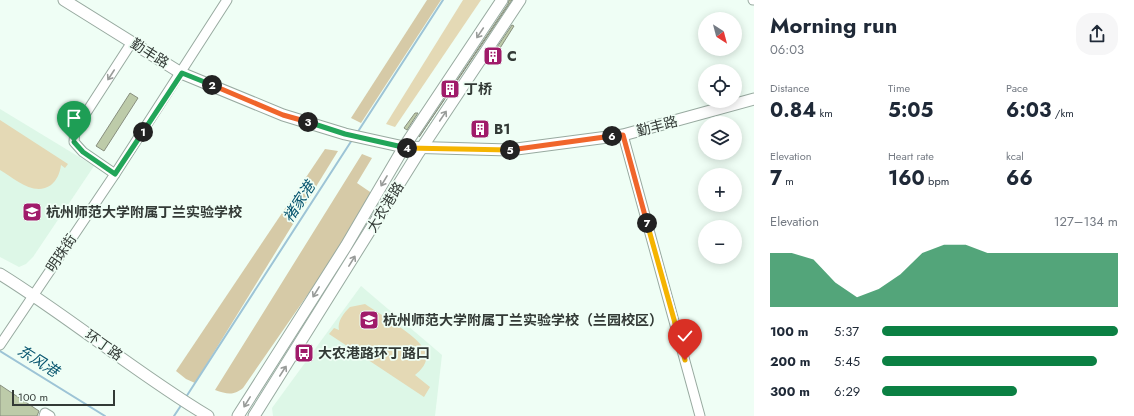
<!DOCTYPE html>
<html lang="en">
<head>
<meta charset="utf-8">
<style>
	body { margin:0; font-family:Jost,"Noto Sans SC",sans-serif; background:#f6f6f7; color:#1f2937; height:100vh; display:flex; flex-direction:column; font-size:15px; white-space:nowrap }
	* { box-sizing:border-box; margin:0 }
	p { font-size:13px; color:#747a83 }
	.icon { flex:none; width:22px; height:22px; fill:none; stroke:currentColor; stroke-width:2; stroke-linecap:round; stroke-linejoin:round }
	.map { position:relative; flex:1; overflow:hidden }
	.side { display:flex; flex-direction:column; background:#fff; width:380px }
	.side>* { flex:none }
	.needle { width:26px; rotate:144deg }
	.fabs { position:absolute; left:698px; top:12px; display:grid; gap:8px }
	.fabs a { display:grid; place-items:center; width:44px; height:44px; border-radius:50%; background:#fff; box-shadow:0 2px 10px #0003; font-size:20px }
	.scale { position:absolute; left:12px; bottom:10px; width:103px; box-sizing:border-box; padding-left:4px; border:2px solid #333a36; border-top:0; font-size:11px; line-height:14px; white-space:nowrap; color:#333a36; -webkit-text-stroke:3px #effef5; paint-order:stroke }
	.pin { position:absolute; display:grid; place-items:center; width:34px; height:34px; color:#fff; margin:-41px -17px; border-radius:50% 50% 50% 0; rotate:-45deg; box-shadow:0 0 4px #0007 }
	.pin .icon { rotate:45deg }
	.km { position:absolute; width:20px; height:20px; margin:-10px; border-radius:50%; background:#222; color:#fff; font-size:11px; line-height:20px; text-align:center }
	.round { display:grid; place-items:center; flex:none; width:42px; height:42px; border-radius:16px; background:#f6f6f7 }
	.head { display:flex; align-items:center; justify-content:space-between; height:68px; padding:0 16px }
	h1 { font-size:22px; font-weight:700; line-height:30px }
	.figures { display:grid; grid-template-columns:repeat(3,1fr); gap:6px; height:68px; padding:4px 16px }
	.figures div { display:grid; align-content:center }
	.figures b { font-size:20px; font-weight:700 }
	.figures small { font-size:11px; font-weight:400 }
	.figures p { font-size:11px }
	.chart { height:112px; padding:8px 16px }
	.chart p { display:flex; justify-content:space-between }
	.chart svg { width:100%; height:72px; margin-top:4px; fill:#0b8043; opacity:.7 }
	ul { padding:0 16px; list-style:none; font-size:13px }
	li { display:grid; grid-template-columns:64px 48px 1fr; align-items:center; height:30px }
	li i { height:10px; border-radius:5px; background:#0b8043 }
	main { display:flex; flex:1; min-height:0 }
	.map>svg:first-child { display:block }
	.built { fill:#ddf7e7 }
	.green { fill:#e4d9b5 }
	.forest { fill:#d6caa7 }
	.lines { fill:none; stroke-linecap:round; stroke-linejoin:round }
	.stream { stroke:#9dc4d6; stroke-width:2 }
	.building { fill:#bdcba9; stroke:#888f7e }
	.minor-casing { stroke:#98aaa0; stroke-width:11 }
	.major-casing { stroke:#98aaa0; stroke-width:13 }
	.minor { stroke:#fff; stroke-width:9 }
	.major { stroke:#fff; stroke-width:11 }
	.oneway { stroke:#999c9a }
	.split-1-casing { stroke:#fff; stroke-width:8 }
	.split-2-casing { stroke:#fff; stroke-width:8 }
	.split-3-casing { stroke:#fff; stroke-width:8 }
	.split-4-casing { stroke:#fff; stroke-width:8 }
	.split-5-casing { stroke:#fff; stroke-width:8 }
	.split-6-casing { stroke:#fff; stroke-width:8 }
	.split-7-casing { stroke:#fff; stroke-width:8 }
	.split-8-casing { stroke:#fff; stroke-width:8 }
	.split-9-casing { stroke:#fff; stroke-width:8 }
	.split-1 { stroke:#22a559; stroke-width:5 }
	.split-2 { stroke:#22a559; stroke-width:5 }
	.split-3 { stroke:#f0652b; stroke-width:5 }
	.split-4 { stroke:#22a559; stroke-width:5 }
	.split-5 { stroke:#f5b400; stroke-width:5 }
	.split-6 { stroke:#f0652b; stroke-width:5 }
	.split-7 { stroke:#f0652b; stroke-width:5 }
	.split-8 { stroke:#f5b400; stroke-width:5 }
	.split-9 { stroke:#f5b400; stroke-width:5 }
	.labels { text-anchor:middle; stroke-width:3.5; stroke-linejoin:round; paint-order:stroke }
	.street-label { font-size:14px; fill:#333a36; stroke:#effef5 }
	.poi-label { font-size:14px; font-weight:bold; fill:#333a36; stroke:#effef5; text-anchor:start }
	.water-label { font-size:15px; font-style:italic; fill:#07556f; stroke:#effef5 }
</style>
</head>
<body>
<main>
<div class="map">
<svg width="754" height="416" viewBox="0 0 754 416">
	<rect width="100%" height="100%" fill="#effef5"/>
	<g class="built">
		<polygon points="0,109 94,166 33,257 26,264 19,267 0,257"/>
		<polygon points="361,286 442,355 435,416 273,416 272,408"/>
	</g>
	<g class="green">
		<polygon points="463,0 481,0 395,127 386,124"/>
		<path d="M 0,120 L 68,164 L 65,168 L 61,165 C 60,173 57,180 51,185 C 34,197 15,179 0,170 Z"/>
		<path d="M 365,304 C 379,314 423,338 426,354 C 428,363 421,370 415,375 L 430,387 L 424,397 L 329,334 L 334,328 L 339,330 C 337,321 344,313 350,307 Z"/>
	</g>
	<g class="forest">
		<polygon points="427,0 441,0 361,123 351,118"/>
		<polygon points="325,149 338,151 195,383 186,379 176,371"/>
		<path d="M 362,154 L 372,158 L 357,183 L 376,196 L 243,388 C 233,396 227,394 215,390 Z"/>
	</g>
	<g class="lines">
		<g class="stream">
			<polyline points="357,133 443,0"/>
			<polyline points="0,351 105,416"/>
			<polyline points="186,397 352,140"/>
			<polyline points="174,416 182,404"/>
		</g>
	</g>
	<g class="building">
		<polygon points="509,0 512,0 419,137 508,4"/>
		<polygon points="512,25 514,26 490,64 487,62"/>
		<polygon points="130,93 138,98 104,151 96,146"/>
		<polygon points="415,113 418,113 407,130 404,128"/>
		<polygon points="0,385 39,411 37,416 0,416"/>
	</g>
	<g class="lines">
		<g class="minor-casing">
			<g id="minor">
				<polyline points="753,0 754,0"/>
				<polyline points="623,135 700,416"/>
				<polyline points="115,174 83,152 74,142 75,130 132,42"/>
				<polyline points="0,345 115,174 227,0"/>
				<polyline points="44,416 45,413 50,416"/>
			</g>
		</g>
		<g class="major-casing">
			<g id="major">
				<polyline points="64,0 181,73 283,115 345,134 404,147 509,150 623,135 754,99"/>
				<path d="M 0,274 C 71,318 136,373 208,416"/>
				<polyline points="238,416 346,246 404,147 502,0"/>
				<polyline points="254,416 417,155 520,0"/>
			</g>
		</g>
		<use href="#minor" class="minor"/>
		<use href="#major" class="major"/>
	</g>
	<defs><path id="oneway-shaft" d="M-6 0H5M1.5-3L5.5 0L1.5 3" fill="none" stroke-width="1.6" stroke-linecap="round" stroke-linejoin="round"/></defs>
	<g class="oneway">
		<use href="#oneway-shaft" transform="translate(480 33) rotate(124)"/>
		<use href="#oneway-shaft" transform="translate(111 75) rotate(123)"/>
		<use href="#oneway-shaft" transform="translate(443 116) rotate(-56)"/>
		<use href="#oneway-shaft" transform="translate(384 181) rotate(121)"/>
		<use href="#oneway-shaft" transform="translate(352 261) rotate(-58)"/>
		<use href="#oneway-shaft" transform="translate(316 292) rotate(122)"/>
		<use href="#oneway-shaft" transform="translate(283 371) rotate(-57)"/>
		<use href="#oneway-shaft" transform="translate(247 402) rotate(122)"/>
	</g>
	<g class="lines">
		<g class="split-1-casing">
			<polyline id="split-1" points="74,142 83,152 115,174 143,132"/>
		</g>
		<g class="split-2-casing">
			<polyline id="split-2" points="143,132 182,73 212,85"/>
		</g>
		<g class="split-3-casing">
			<polyline id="split-3" points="212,85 283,115 308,122"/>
		</g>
		<g class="split-4-casing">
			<polyline id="split-4" points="308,122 345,134 407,148"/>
		</g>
		<g class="split-5-casing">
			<polyline id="split-5" points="407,148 510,150"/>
		</g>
		<g class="split-6-casing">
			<polyline id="split-6" points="510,150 612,136"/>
		</g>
		<g class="split-7-casing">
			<polyline id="split-7" points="612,136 623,135 647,223"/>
		</g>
		<g class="split-8-casing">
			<polyline id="split-8" points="647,223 675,323"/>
		</g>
		<g class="split-9-casing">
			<polyline id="split-9" points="675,323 685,360"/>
		</g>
		<use href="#split-1" class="split-1"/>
		<use href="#split-2" class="split-2"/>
		<use href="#split-3" class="split-3"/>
		<use href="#split-4" class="split-4"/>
		<use href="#split-5" class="split-5"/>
		<use href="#split-6" class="split-6"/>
		<use href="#split-7" class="split-7"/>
		<use href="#split-8" class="split-8"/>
		<use href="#split-9" class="split-9"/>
	</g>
	<defs>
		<g id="building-square" transform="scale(1)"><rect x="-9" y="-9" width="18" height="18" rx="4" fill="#a01b6a" stroke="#effef5"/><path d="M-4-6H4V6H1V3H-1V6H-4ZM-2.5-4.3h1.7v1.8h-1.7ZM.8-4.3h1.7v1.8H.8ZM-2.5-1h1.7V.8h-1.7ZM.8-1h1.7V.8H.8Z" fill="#fff"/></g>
		<g id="school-square" transform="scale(1)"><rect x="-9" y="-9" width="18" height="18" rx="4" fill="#a01b6a" stroke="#effef5"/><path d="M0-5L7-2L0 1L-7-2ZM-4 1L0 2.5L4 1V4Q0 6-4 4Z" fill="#fff"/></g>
		<g id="bus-square" transform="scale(1)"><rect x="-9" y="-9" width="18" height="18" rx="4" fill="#a01b6a" stroke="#effef5"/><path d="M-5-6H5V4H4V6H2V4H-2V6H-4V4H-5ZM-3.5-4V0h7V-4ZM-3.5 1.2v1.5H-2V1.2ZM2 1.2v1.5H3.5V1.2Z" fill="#fff"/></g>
	</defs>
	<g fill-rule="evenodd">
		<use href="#building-square" x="493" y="56"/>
		<use href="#building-square" x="450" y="89"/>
		<use href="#building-square" x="480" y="129"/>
		<use href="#school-square" x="32" y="212"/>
		<use href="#school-square" x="369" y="320"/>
		<use href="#bus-square" x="304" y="353"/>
	</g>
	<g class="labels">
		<g class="street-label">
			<text transform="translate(150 53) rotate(32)" y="5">勤丰路</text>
			<text transform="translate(657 126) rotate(-15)" y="5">勤丰路</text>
			<text transform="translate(385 207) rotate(-58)" y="5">大农港路</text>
			<text transform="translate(61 253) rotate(-56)" y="5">明珠街</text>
			<text transform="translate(104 345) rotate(35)" y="5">环丁路</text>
		</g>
		<g class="poi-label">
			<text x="507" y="61">C</text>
			<text x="464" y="94">丁桥</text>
			<text x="494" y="134">B1</text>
			<text x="46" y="217">杭州师范大学附属丁兰实验学校</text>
			<text x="383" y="325">杭州师范大学附属丁兰实验学校（兰园校区）</text>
			<text x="318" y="358">大农港路环丁路口</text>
		</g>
		<g class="water-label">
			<text transform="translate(299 202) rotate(-57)" y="5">褚家港</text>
			<text transform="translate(38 361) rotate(32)" y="5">东风港</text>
		</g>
	</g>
</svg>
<div class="fabs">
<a><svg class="needle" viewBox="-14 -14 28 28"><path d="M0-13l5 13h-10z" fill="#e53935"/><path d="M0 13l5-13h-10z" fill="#747a83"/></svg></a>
<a><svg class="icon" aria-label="locate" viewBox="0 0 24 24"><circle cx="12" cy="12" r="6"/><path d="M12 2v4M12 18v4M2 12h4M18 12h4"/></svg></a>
<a><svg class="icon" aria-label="layers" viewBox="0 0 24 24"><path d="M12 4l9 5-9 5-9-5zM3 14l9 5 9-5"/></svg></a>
<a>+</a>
<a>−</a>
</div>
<div class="scale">100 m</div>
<div class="pin" style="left:74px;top:142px;background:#1e9e55"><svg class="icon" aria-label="arrive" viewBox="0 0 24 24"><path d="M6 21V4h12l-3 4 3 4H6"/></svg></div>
<div class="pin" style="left:685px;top:360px;background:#d93025"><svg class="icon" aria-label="check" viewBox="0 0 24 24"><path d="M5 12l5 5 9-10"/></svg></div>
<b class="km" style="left:143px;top:132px">1</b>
<b class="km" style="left:212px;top:85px">2</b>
<b class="km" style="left:308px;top:122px">3</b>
<b class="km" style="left:407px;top:148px">4</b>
<b class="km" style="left:510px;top:150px">5</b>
<b class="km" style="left:612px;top:136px">6</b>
<b class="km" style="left:647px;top:223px">7</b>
</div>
<section class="side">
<div class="head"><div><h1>Morning run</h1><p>06:03</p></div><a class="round"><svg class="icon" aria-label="share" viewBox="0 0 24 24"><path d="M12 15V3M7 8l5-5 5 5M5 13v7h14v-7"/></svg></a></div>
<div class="figures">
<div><p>Distance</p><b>0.84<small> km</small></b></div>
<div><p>Time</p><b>5:05</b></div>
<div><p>Pace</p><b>6:03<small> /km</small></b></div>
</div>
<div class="figures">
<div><p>Elevation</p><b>7<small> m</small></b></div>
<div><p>Heart rate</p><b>160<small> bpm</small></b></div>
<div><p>kcal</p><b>66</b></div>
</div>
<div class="chart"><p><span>Elevation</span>127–134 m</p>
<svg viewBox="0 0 160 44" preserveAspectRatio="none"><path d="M0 44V11L10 11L20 15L30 29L40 38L50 33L60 24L70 11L80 6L90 6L100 11L110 11L120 11L130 11L140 11L150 11L160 11V44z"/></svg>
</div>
<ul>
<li><b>100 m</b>5:37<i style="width:100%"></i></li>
<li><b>200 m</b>5:45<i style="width:91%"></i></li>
<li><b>300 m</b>6:29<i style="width:57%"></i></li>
</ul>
</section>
</main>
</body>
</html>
